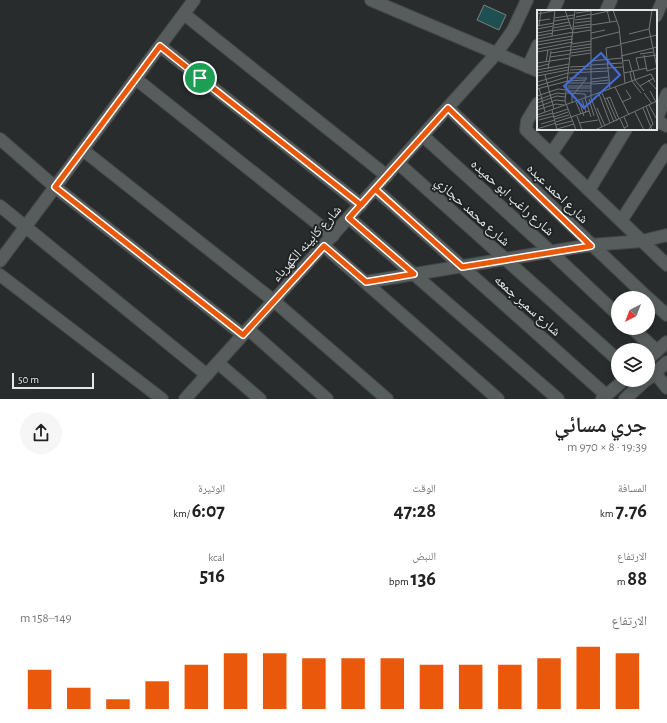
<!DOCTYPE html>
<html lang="ar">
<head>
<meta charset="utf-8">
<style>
	body { margin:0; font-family:"Alegreya Sans","Noto Naskh Arabic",sans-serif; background:#f6f6f6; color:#222; direction:rtl; height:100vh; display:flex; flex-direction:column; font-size:15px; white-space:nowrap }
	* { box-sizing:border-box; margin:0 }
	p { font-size:13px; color:#767676 }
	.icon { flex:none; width:22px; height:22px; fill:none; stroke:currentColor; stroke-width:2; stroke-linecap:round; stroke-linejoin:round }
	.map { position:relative; height:399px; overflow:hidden; direction:ltr }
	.side { display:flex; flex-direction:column; background:#fff; flex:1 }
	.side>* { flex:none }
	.needle { width:26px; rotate:222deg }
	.controls { position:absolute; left:611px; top:291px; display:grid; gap:8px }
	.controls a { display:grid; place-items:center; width:44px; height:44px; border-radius:50%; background:#fff; box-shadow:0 2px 6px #0003; font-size:20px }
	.scale { position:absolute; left:12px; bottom:10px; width:82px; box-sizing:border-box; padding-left:4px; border:2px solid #e4e7e7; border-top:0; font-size:11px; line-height:14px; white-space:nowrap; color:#e4e7e7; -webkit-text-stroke:3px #1f2323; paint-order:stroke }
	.pin { position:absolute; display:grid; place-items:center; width:34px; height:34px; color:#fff; margin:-17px; border:2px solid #fff; border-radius:50%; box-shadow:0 1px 4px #0007 }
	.round { display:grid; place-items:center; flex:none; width:42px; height:42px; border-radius:21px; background:#f6f6f6 }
	.headline { display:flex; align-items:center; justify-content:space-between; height:68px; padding:0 20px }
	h1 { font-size:22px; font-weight:600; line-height:30px }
	.metrics { display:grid; grid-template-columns:repeat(3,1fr); gap:6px; height:68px; padding:4px 20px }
	.metrics div { display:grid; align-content:center }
	.metrics b { font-size:20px; font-weight:600 }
	.metrics small { font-size:11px; font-weight:400 }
	.metrics p { font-size:11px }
	.chart { height:112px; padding:8px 20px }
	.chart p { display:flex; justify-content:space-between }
	.chart svg { width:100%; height:72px; margin-top:4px; stroke:#ea580c; stroke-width:6 }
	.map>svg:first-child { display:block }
	.building { fill:#1f5051; stroke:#7b8080 }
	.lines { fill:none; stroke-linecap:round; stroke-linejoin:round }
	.minor-casing { stroke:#444747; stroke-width:14 }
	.minor { stroke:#575c5c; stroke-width:12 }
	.route-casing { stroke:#fff; stroke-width:8 }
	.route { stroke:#ea580c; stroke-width:5 }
	.labels { text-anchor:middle; stroke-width:4; stroke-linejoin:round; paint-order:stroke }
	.street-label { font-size:14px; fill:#e4e7e7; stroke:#1f2323 }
	.inset-road { fill:none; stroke:#737777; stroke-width:1 }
	.view { fill:#456ddb; fill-opacity:0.15; stroke:#456ddb; stroke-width:2 }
	.inset-edge { fill:none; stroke:#e4e7e7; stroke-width:2 }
</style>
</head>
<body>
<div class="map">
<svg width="667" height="399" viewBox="0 0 667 399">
	<rect width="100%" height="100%" fill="#282c2c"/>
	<polygon class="building" points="484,5 506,15 499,30 477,20"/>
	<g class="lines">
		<g class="minor-casing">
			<g id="minor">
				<polyline points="371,0 538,71"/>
				<polyline points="553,11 558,0"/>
				<polyline points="606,11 611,0"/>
				<polyline points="184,14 387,176"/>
				<polyline points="656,16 663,0"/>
				<polyline points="160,46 361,205"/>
				<polyline points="528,67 538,45"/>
				<polyline points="136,79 333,236"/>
				<polyline points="538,103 527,121 526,130 667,265"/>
				<polyline points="448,108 648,298"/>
				<polyline points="656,120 667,94"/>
				<polyline points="656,121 667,126"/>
				<polyline points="423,136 551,252 618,315"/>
				<polyline points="0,139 55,187 243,335"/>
				<polyline points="83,150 274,301 387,399"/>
				<polyline points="551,154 568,129"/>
				<polyline points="398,163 618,360"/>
				<polyline points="375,189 606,395"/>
				<polyline points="589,190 626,129"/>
				<polyline points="0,206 207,375"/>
				<polyline points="349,218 558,399"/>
				<polyline points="621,221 667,150"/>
				<polyline points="324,246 498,399"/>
				<polyline points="0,261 194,0"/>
				<polyline points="0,275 162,399"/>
				<polyline points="366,282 591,245 642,241 667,235"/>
				<polyline points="648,298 667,315"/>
				<polyline points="632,328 657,351"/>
				<polyline points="248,329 327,399"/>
				<polyline points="648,359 667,342"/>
				<polyline points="218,363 260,399"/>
				<polyline points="655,373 667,388"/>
				<polyline points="648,379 667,362"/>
				<polyline points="185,399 496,54 513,30 527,0"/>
				<polyline points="602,399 624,380"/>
				<polyline points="625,399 646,380"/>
			</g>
		</g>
		<use href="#minor" class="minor"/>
	</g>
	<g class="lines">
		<g class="route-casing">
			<path id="route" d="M 200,78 L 160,46 L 55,187 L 243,335 L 324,246 L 366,282 L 414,274 L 349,218 C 382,181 415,145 448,108 L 591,246 L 462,267 L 375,189 L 361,205 L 200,78"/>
		</g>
		<use href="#route" class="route"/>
	</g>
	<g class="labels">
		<g class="street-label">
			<text transform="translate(558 193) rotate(44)" y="5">شارع احمد عبده</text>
			<text transform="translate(513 197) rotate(42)" y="5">شارع راغب ابو حميده</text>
			<text transform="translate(473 211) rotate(42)" y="5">شارع محمد حجازي</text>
			<text transform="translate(306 243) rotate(-48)" y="5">شارع كابينه الكهرباء</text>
			<text transform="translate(528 305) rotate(42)" y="5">شارع سمير جمعه</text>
		</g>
	</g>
	<g transform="translate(537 10)">
		<rect width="120" height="120" fill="#282c2c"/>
		<path class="inset-road" d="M 28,0 L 35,20M 38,0 L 28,91 L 39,120M 54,0 L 54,88 L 65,117M 70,0 L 73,12M 76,0 L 82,17 L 88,73M 120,1 L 115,0 L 112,19 L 120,58M 39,3 L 54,1M 0,4 L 21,0M 54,5 L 76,0M 39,7 L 54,4M 17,8 L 37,5M 38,10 L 54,8M 0,11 L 13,9M 17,11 L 37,8M 38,13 L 54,11M 17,15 L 32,12M 54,15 L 80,11M 0,16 L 17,13M 2,16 L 4,0M 36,17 L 54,14M 16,18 L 33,15M 0,19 L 16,16M 36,19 L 54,17M 16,21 L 34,18M 0,23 L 16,20M 36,23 L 54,20M 54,23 L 68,20M 92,24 L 112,19M 0,26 L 16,23M 15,26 L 18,0M 0,29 L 37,22M 54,29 L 82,22M 0,32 L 36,26M 35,34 L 54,31M 83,34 L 120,25M 0,35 L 36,29M 35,37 L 54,34M 0,39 L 36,32M 0,42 L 34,36M 14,43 L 54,37M 34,43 L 54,40M 103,44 L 116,42M 107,45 L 110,61 L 120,58M 34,46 L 54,43M 84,46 L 120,37M 13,47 L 33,44M 54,51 L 85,48M 85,51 L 92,50 L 95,61M 9,52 L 11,40M 0,53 L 33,48M 54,55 L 85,53M 0,57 L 12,54M 33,57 L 54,56M 11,59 L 14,41M 54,59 L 86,57M 102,59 L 99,48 L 120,45M 0,60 L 32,54M 33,60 L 54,59M 96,61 L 98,70 L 107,81M 93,62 L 95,71 L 104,83M 0,63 L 32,57M 32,63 L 71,61M 87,63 L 110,58M 8,65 L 17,99M 0,66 L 31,60M 32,68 L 50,68M 54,69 L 72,67M 111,70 L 120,80M 31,71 L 48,70M 0,72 L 31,63M 54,72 L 72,70M 31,73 L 54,73M 54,74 L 73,73M 0,76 L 30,67M 31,76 L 54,76M 103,76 L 117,68M 78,77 L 92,105M 2,78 L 8,102M 30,78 L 54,78M 0,79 L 31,71M 73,79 L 69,38 L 83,35M 30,81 L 54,81M 113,81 L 120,94M 30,83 L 48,84 L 49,88M 65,83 L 77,112M 107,83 L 115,94M 62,84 L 73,113M 0,86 L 21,79 L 29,80M 48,88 L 54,107M 70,88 L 80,111M 52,89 L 57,106M 68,89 L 73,87 L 82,109M 0,90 L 20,83 L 29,84M 45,90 L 49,102M 42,91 L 47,106M 39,92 L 44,104M 85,92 L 94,88 L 89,80M 0,93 L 20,86 L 28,87M 35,93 L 35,86 L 50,68M 112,95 L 119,108M 109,96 L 116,114 L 111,120M 0,97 L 19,90 L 28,91M 60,98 L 68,116M 106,98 L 115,120M 0,100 L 19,94 L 27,95M 15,100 L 20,120M 98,102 L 107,120M 16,104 L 31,99M 0,105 L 114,64 L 118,72M 40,106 L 45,120M 1,107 L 16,103M 17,107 L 31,102M 18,109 L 32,105M 83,109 L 88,120M 2,110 L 17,106M 19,112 L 52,101M 42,113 L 61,110M 4,114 L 18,110M 19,115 L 35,111M 87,118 L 91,116 L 87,107M 0,119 L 19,113M 20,119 L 37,114M 58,120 L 120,91"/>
		<path class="view" d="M 64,43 L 83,65 L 47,98 L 27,76 Z"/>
		<rect width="120" height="120" class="inset-edge"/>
	</g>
</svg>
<div class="controls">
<a><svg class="needle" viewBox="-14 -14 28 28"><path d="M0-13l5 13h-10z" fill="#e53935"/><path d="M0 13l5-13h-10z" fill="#767676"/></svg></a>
<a><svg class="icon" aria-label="layers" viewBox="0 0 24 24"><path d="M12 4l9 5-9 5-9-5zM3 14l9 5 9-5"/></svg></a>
</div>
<div class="scale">50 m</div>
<div class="pin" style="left:200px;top:78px;background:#1e9e55"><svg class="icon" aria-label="arrive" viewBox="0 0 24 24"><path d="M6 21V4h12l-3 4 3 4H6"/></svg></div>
</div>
<section class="side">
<div class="headline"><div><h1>جري مسائي</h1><p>19:39 · 8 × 970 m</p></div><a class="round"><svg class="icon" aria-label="share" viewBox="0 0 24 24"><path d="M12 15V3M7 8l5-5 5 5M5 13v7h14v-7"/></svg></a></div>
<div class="metrics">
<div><p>المسافة</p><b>7.76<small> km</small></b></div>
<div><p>الوقت</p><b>47:28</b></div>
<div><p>الوتيرة</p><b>6:07<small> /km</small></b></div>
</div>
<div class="metrics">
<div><p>الارتفاع</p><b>88<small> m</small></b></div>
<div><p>النبض</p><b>136<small> bpm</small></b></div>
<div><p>kcal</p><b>516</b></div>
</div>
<div class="chart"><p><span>الارتفاع</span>149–158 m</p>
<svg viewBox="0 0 160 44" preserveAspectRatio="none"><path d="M5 44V20M15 44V31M25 44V38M35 44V27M45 44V17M55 44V10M65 44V10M75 44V13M85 44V13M95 44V13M105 44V17M115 44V17M125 44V17M135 44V13M145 44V6M155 44V10"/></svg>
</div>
</section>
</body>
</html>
